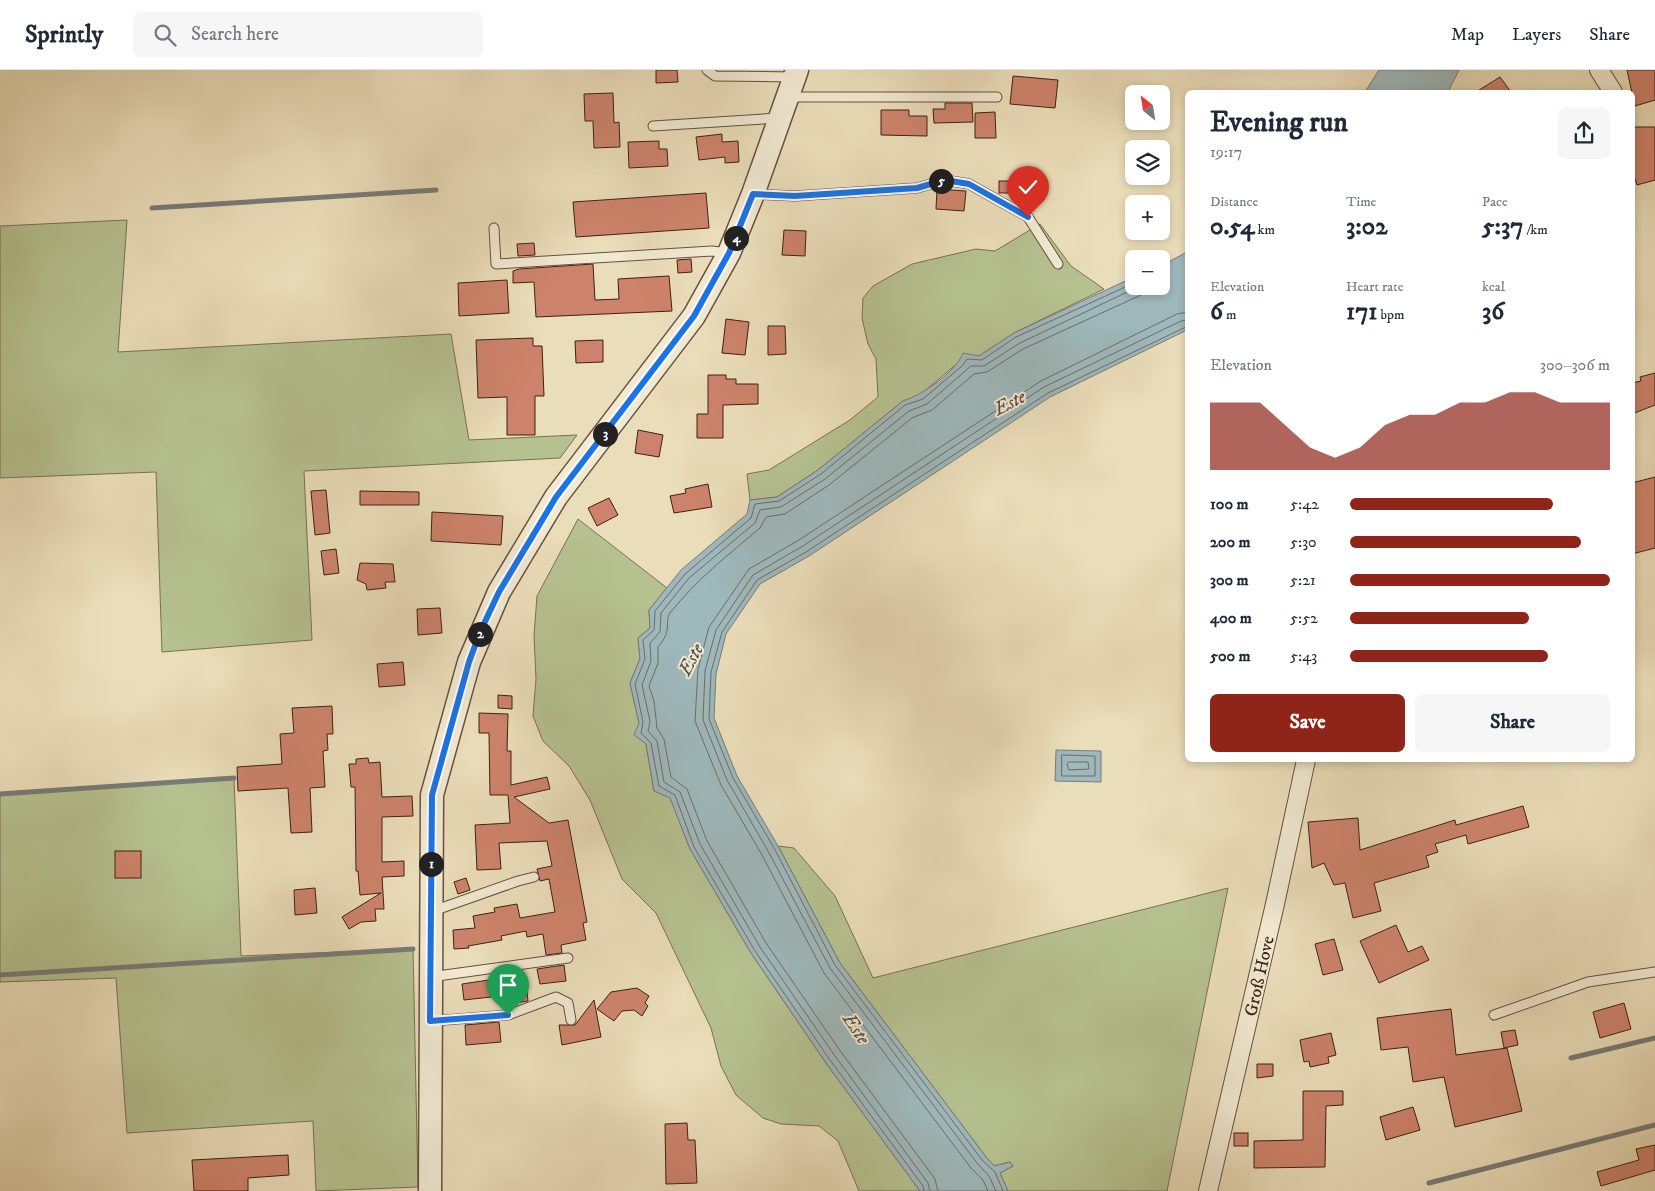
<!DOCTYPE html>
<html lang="en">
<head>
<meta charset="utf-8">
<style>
	body { margin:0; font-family:"IM FELL DW Pica",serif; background:#f6f6f7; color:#1f2937; height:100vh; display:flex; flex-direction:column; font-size:19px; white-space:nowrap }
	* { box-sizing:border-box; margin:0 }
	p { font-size:16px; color:#747a83 }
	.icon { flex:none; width:28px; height:28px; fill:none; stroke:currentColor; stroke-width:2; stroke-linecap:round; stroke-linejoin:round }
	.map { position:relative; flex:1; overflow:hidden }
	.panel { position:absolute; left:1185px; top:20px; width:450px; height:672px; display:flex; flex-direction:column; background:#fff; border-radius:8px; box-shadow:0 2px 8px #0003 }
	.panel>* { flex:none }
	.needle { width:32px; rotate:330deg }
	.tools { position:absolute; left:1125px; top:15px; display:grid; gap:10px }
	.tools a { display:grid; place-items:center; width:45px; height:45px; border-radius:8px; background:#fff; box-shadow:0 2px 8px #0003; font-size:25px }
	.pin { position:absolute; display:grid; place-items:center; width:42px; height:42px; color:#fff; margin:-51px -21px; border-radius:50% 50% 50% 0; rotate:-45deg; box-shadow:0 0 5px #0007 }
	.pin .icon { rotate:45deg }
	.km { position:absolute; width:25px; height:25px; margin:-12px; border-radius:50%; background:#222; color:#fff; font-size:14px; line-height:25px; text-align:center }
	.round { display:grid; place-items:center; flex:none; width:52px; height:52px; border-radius:8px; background:#f6f6f7 }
	.overview { display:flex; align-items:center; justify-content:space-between; height:85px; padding:0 25px }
	h1 { font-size:28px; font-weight:700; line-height:38px }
	.metrics { display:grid; grid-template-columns:repeat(3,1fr); gap:8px; height:85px; padding:5px 25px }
	.metrics div { display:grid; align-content:center }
	.metrics b { font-size:25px; font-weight:700 }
	.metrics small { font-size:14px; font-weight:400 }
	.metrics p { font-size:14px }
	.chart { height:140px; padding:10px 25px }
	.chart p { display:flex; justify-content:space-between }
	.chart svg { width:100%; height:90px; margin-top:5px; fill:#8f2418; opacity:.7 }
	.cta { display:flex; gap:10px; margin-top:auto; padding:10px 25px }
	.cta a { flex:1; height:58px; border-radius:8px; background:#8f2418; color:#fff; font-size:20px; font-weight:700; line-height:58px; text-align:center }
	.cta a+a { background:#f6f6f7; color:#1f2937 }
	ul { padding:0 25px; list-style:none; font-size:16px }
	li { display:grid; grid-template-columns:80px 60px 1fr; align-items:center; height:38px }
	li i { height:12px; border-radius:6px; background:#8f2418 }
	header { display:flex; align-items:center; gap:30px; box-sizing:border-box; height:70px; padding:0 25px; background:#fff; border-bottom:1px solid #e0e1e3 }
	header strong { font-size:24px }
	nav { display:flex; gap:28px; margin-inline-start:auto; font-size:18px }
	.search { width:350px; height:45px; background:#f6f6f7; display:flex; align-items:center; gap:12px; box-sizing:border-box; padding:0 18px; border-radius:8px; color:#747a83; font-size:19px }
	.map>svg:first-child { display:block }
	.green { fill:#b6c190; stroke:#7a7052 }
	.water { fill:#9eb8bb; stroke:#787b78 }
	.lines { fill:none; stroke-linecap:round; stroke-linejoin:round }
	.shore { stroke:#6e6c68; stroke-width:1 }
	.stream { stroke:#787b78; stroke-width:5 }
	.building { fill:#cd836b; stroke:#3e2014 }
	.service-casing { stroke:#694f3d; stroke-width:11 }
	.minor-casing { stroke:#694f3d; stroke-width:20 }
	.tertiary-casing { stroke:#694f3d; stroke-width:25 }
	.service { stroke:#f1e9d2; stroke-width:9 }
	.minor { stroke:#f1e9d2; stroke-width:18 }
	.tertiary { stroke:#f1e9d2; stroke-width:22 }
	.route-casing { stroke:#fff; stroke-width:10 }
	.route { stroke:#1a73e8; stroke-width:6 }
	.labels { text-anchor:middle; stroke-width:4; stroke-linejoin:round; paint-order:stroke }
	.street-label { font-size:18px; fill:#3e2014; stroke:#f1e9d2 }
	.water-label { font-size:19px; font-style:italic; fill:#5b4e46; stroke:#f1e9d2 }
</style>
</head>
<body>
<header>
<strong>Sprintly</strong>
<div class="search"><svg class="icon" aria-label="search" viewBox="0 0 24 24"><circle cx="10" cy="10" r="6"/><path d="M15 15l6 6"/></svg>Search here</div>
<nav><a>Map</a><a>Layers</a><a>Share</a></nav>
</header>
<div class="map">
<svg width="1655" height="1121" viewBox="0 0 1655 1121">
	<rect width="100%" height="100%" fill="#eaddb9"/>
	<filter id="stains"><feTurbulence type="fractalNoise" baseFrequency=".004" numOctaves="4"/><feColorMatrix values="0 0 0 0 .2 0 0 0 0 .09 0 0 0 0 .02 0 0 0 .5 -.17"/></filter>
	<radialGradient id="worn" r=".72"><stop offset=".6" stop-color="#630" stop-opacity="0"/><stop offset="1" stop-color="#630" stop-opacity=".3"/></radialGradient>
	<g class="green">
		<polygon points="127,150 118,282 451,264 469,370 577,365 560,388 304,401 312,570 162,582 156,402 0,408 0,156"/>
		<polygon points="1040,154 1071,196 1104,219 1014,263 979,286 960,291 920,325 903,331 818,400 777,427 750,430 747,404 769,400 850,350 878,327 876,289 868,274 862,248 863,228 873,216 912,194 976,179 995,181"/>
		<polygon points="578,449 667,518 649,540 650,558 638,568 640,589 630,613 639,653 646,674 654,721 670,727 690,779 751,883 826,993 920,1121 859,1121 838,1071 819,1056 781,1054 763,1048 736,1025 721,996 711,958 656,843 622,809 590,730 569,696 543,671 533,646 536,609 534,566 537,526"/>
		<polygon points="234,708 241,886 413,879 418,1117 316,1121 313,1051 127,1063 116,908 0,912 0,724"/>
		<polygon points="778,776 794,778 835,826 873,908 1228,818 1167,1121 1008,1121 1000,1103 1013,1096 1010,1092 994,1096 986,1087 840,893"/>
	</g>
	<g class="water">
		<polygon points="1379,0 1459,0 1448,22 1365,22"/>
		<path d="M 1187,182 L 1187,260 L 1050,327 L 809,486 L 760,514 L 726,564 L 716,604 L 714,648 L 737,706 L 778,776 L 840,893 L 986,1087 L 994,1096 L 1010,1092 L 1013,1096 L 1000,1103 L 1008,1121 L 920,1121 L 826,993 L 751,883 L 690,779 L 670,728 L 654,721 L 646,674 L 634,665 L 639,653 L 630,613 L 640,589 L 638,568 L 650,558 L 649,540 L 681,500 L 747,444 L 750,430 L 777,427 L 818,400 L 903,331 C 922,325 956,302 963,283 L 979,286 L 1014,263 L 1134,207 L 1134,216 L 1161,216 L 1161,196 Z"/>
		<polygon points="1056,680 1101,681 1101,712 1055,711"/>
	</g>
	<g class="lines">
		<g class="shore">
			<polygon points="1062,685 1095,686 1095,706 1062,706"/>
			<polygon points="1069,692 1088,692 1089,699 1069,700 1067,694"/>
			<polyline points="924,1121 923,1116 830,990 755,881 694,777 675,725 659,716 651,673 641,663 643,652 635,614 645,589 643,570 654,560 655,541 685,504 751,448 755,434 779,431 821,404 905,335 923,329 963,295 967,289 982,290 1016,267 1134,213"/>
			<polyline points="930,1121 928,1113 835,986 760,877 700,774 680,722 664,712 657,671 648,661 650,651 642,615 651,591 650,573 660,562 661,543 689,508 755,453 760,440 781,437 825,409 909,341 927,334 971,296 984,296 1020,273 1140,216"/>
			<path d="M 938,1121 L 935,1109 L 841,982 L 766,873 L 707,771 L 687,719 L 671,707 L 664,669 L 657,658 L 654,631 L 649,616 L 658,593 L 658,577 C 673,560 664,552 670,543 C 696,510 728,485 760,458 L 766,447 L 785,444 L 829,415 L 912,348 L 932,340 L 974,304 L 987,302 L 1023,279 L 1141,225 L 1150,216"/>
			<polyline points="988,1121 983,1110 971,1098 824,903 762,785 721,715 695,651 698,599 709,557 749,499 799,470 1041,311 1177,244 1188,242"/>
			<polyline points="996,1121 989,1106 977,1093 830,898 768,781 727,710 703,650 705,601 716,560 753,505 803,476 1044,317 1181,251 1188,250"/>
			<polyline points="1003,1121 995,1102 982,1090 835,895 774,778 733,708 709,649 711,602 722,562 757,510 806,482 1048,323 1188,256"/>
		</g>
		<g class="stream">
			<polyline points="152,138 436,120"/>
			<polyline points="0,724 234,708"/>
			<polyline points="0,905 413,879"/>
			<polyline points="1571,988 1655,968"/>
			<polyline points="1429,1113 1655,1055"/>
		</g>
	</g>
	<g class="building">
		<polygon points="656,0 677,0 678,12 656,13"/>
		<polygon points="1627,0 1655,0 1655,30 1635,36"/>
		<polygon points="1013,6 1058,10 1055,38 1010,34"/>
		<polygon points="1500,7 1511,22 1476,22"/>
		<polygon points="613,23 614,53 619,52 620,77 594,78 593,51 585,51 584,24"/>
		<polygon points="945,33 972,33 973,52 934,53 933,39 945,39"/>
		<polygon points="881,40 909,40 909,46 927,46 927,66 881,65"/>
		<polygon points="995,42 996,68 975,68 975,43"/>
		<polygon points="1632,57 1655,57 1655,110 1637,115 1632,100"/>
		<polygon points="722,64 722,72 738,71 739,92 725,93 725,87 699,90 696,67"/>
		<polygon points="659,71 659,79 667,79 668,96 629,98 628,72"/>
		<rect x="999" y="111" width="21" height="12"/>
		<polygon points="937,119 966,121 964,141 936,139"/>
		<polygon points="706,123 709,158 576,167 573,132"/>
		<polygon points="784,160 806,161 805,186 782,185"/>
		<polygon points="534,173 535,185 518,186 517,174"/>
		<polygon points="691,189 692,202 678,203 677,190"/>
		<polygon points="593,194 595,230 619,229 618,209 669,206 672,241 536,247 534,212 513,213 513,201 519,199"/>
		<polygon points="507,210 509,243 459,246 458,213"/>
		<polygon points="726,249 749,252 745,285 722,283"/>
		<polygon points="768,256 785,256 786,284 768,285"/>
		<polygon points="533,268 533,276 542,276 544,326 535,326 535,365 507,365 507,327 478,328 476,270"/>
		<polygon points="603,270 603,292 576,293 575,271"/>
		<polygon points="1655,303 1655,335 1632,344 1632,313 1641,311 1640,307"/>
		<polygon points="708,305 726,305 726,309 736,309 736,314 758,314 758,334 723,335 723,368 697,368 697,344 708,344"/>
		<polygon points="638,360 663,365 659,387 635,383"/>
		<polygon points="1655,407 1655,478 1632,484 1632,413"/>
		<polygon points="708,414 712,437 674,443 670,426 686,423 685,419"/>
		<polygon points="326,420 330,463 315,465 311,421"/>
		<polygon points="360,421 419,422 419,435 360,435"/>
		<polygon points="609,428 618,445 597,456 588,438"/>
		<polygon points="432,442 503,446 501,475 431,471"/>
		<polygon points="336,479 339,503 324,505 321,481"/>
		<polygon points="360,493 393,494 395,512 385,512 386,518 367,520 366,514 357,510"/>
		<polygon points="440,538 442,563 418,565 417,539"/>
		<polygon points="403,592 405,615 379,617 377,594"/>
		<polygon points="498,625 512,626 512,639 498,638"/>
		<polygon points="332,636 333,664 327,664 328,680 323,681 325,717 310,718 312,762 291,763 288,718 238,721 237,697 282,694 280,664 294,663 292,638"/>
		<polygon points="479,643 508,644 507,681 511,681 511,715 547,707 550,719 514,727 549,753 568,750 587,852 583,853 586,870 561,875 562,883 546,885 543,864 527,867 526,861 501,866 502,870 468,876 469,878 454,879 453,860 475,858 473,846 495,842 494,838 517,834 520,848 555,842 549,809 540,811 537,799 552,796 547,771 499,773 501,799 477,800 475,755 510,753 508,725 490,725 489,663 479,663"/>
		<polygon points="368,688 369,693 380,692 382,727 412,726 413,746 382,747 382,792 404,791 404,806 382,807 384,839 375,839 376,851 361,852 349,859 342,847 381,823 360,825 358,801 356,801 355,717 351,717 349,694 356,694 356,689"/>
		<polygon points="1523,736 1529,757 1468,774 1466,765 1435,774 1438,782 1426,786 1429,797 1374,813 1381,841 1353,848 1345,813 1334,815 1324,793 1312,798 1308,752 1358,748 1360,780 1455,750 1456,755"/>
		<rect x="115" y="781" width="26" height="27"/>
		<polygon points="466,808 470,820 458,824 454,812"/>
		<polygon points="315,818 317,843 295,845 294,820"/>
		<polygon points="1396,855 1408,882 1422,876 1429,890 1379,913 1360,871"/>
		<polygon points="1334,869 1343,900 1323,905 1315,874"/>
		<polygon points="564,895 566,911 540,914 537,899"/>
		<polygon points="489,910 491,927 464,930 462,914"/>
		<polygon points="526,913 528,931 515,933 512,915"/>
		<polygon points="637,918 649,926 645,933 648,936 642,946 634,940 622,941 614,951 597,939 611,922"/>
		<polygon points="594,930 601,967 562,975 559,955 575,955"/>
		<polygon points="1624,933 1631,959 1600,968 1593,942"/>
		<polygon points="1451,939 1456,985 1507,978 1522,1041 1455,1057 1444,1007 1413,1012 1408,977 1381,980 1377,948"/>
		<polygon points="499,952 501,972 466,975 465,955"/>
		<polygon points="1515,960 1518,975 1504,978 1501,962"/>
		<polygon points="1331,963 1336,985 1328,987 1329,993 1310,997 1309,991 1304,992 1300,970"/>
		<polygon points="1257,994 1273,994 1273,1006 1257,1008"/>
		<polygon points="1303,1021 1343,1021 1343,1035 1326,1036 1325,1097 1254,1098 1254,1071 1303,1070"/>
		<polygon points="1413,1037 1420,1060 1386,1070 1380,1047"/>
		<polygon points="687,1053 688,1070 695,1070 697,1113 666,1114 665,1054"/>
		<rect x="1234" y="1063" width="14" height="13"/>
		<polygon points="1655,1075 1655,1100 1601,1116 1597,1102 1639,1090 1636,1079"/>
		<polygon points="288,1085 289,1105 248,1108 248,1121 194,1121 192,1090"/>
	</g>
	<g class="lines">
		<g class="service-casing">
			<g id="service">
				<polyline points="707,0 715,6 794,7"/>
				<polyline points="789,27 997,27"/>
				<polyline points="653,56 778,48"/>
				<polyline points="754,124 795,126 917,118 945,110 969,114 1028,147 1058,194"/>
				<polyline points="494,158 496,194 712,181 729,183"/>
				<polyline points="433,841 518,811 534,807"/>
				<polyline points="430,907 568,888"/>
				<polyline points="1494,945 1588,912 1655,902"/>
				<polyline points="432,951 508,945 556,927 568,933 571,950"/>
			</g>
		</g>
		<g class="minor-casing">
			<g id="minor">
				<polyline points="1599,0 1613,22"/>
				<polyline points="1208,1121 1275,834 1306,690"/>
			</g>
		</g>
		<g class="tertiary-casing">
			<polyline id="tertiary" points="430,1121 432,725 469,592 499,522 556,427 694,246 729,183 753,124 797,0"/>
		</g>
		<use href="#service" class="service"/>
		<use href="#minor" class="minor"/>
		<use href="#tertiary" class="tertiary"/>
	</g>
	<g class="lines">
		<g class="route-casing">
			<polyline id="route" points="508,945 430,951 432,725 469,592 480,562 499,522 556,427 694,246 729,183 753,124 795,126 917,118 945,110 969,114 1028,147"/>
		</g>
		<use href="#route" class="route"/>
	</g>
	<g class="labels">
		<g class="street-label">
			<text transform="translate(1259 906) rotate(-77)" y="6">Groß Hove</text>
		</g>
		<g class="water-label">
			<text transform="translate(1009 332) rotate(-28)" y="7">Este</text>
			<text transform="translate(690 589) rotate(-63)" y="7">Este</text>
			<text transform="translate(857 958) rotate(56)" y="7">Este</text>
		</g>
	</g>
	<rect width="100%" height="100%" filter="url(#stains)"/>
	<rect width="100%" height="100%" fill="url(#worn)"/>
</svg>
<div class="tools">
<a><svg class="needle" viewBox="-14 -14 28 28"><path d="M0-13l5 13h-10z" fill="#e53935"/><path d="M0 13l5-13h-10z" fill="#747a83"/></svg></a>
<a><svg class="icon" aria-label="layers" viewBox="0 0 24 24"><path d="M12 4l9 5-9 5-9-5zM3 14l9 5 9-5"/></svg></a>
<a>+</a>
<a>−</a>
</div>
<div class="pin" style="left:508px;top:945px;background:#1e9e55"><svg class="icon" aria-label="arrive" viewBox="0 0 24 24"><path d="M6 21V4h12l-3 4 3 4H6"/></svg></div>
<div class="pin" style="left:1028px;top:147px;background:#d93025"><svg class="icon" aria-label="check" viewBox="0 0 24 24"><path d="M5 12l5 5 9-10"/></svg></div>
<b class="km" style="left:431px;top:794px">1</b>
<b class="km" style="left:480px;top:564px">2</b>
<b class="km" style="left:605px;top:364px">3</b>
<b class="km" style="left:736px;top:168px">4</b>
<b class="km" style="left:941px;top:111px">5</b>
<section class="panel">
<div class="overview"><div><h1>Evening run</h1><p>19:17</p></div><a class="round"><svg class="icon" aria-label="share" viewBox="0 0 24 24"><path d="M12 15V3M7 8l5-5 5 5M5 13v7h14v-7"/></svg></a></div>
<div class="metrics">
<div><p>Distance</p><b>0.54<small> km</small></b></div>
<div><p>Time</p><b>3:02</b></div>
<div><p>Pace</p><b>5:37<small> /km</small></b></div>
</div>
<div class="metrics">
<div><p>Elevation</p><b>6<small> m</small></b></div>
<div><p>Heart rate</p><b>171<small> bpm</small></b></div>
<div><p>kcal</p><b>36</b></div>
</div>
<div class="chart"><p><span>Elevation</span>300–306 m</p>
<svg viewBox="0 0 160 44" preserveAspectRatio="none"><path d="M0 44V11L10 11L20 11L30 22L40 33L50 38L60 33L70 22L80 17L90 17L100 11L110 11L120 6L130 6L140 11L150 11L160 11V44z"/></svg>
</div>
<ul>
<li><b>100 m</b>5:42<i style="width:78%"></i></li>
<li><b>200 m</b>5:30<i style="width:89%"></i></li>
<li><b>300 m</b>5:21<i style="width:100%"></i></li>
<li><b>400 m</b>5:52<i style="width:69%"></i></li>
<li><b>500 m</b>5:43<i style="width:76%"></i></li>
</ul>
<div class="cta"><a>Save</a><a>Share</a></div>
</section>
</div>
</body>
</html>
